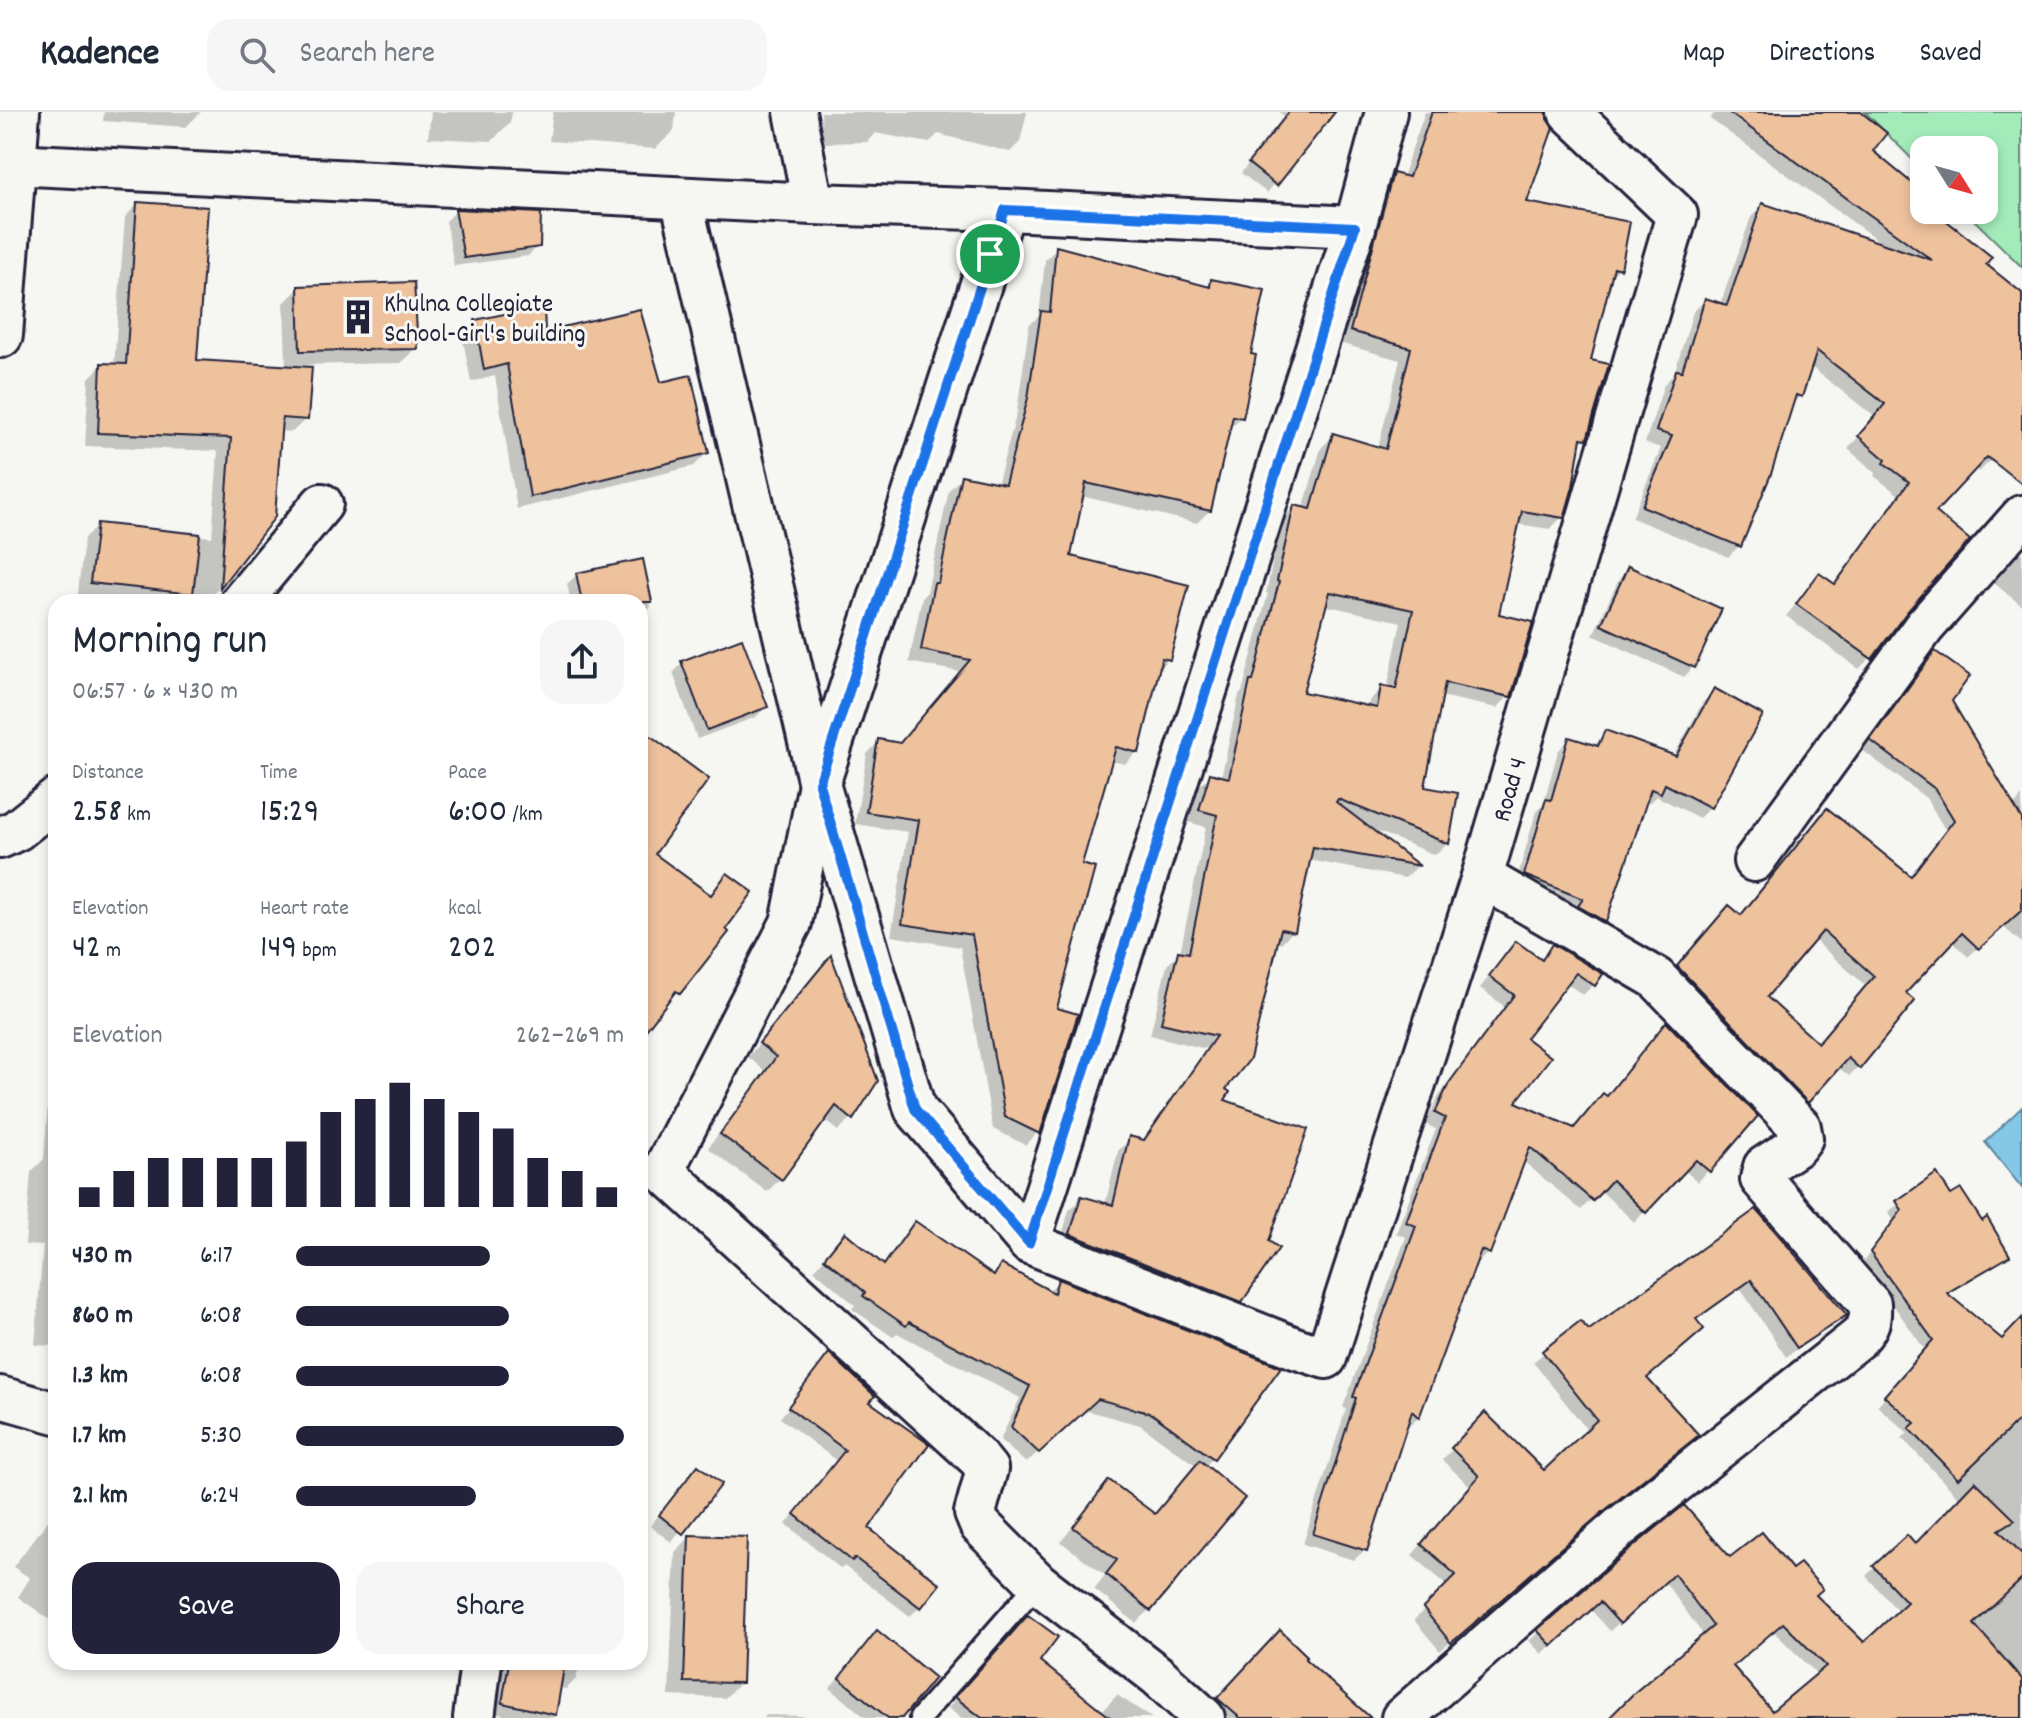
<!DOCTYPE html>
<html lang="en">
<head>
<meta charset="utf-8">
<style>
	body { margin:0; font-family:Dekko,sans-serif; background:#f6f6f7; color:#1f2937; height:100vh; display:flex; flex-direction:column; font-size:30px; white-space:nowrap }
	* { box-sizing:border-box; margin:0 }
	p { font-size:26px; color:#747a83 }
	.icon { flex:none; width:44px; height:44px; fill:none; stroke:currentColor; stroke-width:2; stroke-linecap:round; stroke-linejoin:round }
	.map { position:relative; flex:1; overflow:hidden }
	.drawer { position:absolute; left:48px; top:482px; width:600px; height:1076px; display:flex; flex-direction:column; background:#fff; border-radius:24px; box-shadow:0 4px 12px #0003 }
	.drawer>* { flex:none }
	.needle { width:52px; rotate:127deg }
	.tools { position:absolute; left:1910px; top:24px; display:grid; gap:16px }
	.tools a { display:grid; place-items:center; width:88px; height:88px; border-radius:16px; background:#fff; box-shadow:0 4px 12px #0003; font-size:40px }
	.pin { position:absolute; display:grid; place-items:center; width:68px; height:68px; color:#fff; margin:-34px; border:4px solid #fff; border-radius:50%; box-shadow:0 2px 8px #0007 }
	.round { display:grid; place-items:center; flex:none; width:84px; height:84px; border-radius:24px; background:#f6f6f7 }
	.head { display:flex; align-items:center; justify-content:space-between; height:136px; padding:0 24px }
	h1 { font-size:44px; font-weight:600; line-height:60px }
	.figures { display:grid; grid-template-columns:repeat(3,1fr); gap:12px; height:136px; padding:8px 24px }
	.figures div { display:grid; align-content:center }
	.figures b { font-size:34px; font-weight:600 }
	.figures small { font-size:22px; font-weight:400 }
	.figures p { font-size:22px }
	.chart { height:224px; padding:16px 24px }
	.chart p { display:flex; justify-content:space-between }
	.chart svg { width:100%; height:144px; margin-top:8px; stroke:#22223b; stroke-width:6 }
	.action { display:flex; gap:16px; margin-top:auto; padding:16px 24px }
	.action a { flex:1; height:92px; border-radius:24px; background:#22223b; color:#fff; font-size:32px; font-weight:600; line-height:92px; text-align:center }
	.action a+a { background:#f6f6f7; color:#1f2937 }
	ul { padding:0 24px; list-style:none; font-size:26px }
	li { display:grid; grid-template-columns:128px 96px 1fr; align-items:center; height:60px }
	li i { height:20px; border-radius:10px; background:#22223b }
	header { display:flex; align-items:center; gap:48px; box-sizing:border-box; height:112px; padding:0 40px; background:#fff; border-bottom:2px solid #e0e1e3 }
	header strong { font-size:38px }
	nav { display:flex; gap:44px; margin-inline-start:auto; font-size:28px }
	.search { width:560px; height:72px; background:#f6f6f7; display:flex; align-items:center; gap:20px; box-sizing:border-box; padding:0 28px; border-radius:24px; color:#747a83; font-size:30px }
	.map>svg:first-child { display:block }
	.green { fill:#a3ecba; stroke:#62877a; stroke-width:2 }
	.water { fill:#85c8e6; stroke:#5d86a2; stroke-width:2 }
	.shadow { fill:#0003; fill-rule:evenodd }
	.building { fill:#efc29e; stroke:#22223b; stroke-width:2; fill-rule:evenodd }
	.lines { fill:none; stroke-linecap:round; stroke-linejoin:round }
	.lane-casing { stroke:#22223b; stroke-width:26 }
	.street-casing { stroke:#22223b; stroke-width:46 }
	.secondary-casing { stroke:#22223b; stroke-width:50 }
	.lane { stroke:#f6f6f2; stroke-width:20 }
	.street { stroke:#f6f6f2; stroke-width:40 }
	.secondary { stroke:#f6f6f2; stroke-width:44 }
	.route-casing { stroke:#fff; stroke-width:16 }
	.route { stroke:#1a73e8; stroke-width:10 }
	.labels { text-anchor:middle; stroke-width:6; stroke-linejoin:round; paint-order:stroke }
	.poi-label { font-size:26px; fill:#22223b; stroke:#f6f6f2; text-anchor:start }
	.street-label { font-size:26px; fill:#22223b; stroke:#f6f6f2 }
</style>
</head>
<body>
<header>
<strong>Kadence</strong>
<div class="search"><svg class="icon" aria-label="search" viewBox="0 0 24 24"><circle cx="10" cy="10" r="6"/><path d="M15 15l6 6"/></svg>Search here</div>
<nav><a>Map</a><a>Directions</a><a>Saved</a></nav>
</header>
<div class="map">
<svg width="2022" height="1606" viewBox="0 0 2022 1606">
	<rect width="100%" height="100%" fill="#f6f6f2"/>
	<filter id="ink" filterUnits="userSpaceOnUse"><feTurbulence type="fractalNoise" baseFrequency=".0125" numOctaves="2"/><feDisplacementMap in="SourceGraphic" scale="16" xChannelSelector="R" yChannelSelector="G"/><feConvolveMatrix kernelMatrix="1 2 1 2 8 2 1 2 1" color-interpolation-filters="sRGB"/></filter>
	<g filter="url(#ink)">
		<polygon class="green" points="1865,0 2022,0 2022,155 1964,98 1984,98 1984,38 1924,38 1924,59"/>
		<polygon class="water" points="2022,995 2022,1076 1985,1030"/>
		<g class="shadow">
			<polygon points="104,0 201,0 186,15 103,9"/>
			<polygon points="431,0 512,0 510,10 492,29 428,26"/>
			<polygon points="553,0 676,0 674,19 655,37 549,29"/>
			<polygon points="821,0 1027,0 1020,30 1010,40 938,22 929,31 875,21 867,30 822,31"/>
			<polygon points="1279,0 1330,0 1319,18 1267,81 1241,61 1286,5"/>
			<path d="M 1425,0 L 1545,0 L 1525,92 L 1619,156 L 1609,166 L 1589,249 L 1585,326 L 1578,333 L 1562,405 L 1550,417 L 1517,412 L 1497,504 L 1509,584 L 1497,596 L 1440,584 L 1423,676 L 1447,731 L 1435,743 L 1369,716 L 1417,755 L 1405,766 L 1308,748 L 1293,819 L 1281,831 L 1276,830 L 1223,977 L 1240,1189 L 1228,1201 L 1059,1135 L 1069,1098 L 1082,1086 L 1105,1093 L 1118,1039 L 1130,1027 L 1142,1029 L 1206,937 L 1150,923 L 1167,853 L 1180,841 L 1206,715 L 1188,710 L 1198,675 L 1211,663 L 1221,666 L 1239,583 L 1242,580 L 1268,481 L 1266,481 L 1282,407 L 1294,395 L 1303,397 L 1321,336 L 1333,324 L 1378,336 L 1400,248 L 1339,231 L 1382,76 L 1394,63 L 1402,65 ZM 1324,493 L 1401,510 L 1387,577 L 1382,576 L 1369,589 L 1368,596 L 1300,582 Z"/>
			<polygon points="1715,0 1857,0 1871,39 1924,84 1924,98 1929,98 1983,153 2022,184 2022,310 1991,348 1979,360 1975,356 1933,400 1905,499 1871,545 1859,557 1786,504 1819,463 1833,473 1899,383 1874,364 1876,361 1848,337 1875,305 1810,254 1800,284 1791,293 1739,434 1728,445 1632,406 1661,336 1645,331 1664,272 1674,262 1693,200 1705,188 1720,193 1751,105 1763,93 1883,132 1710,7"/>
			<polygon points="138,92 195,250 286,256 284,191 299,176 416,236 401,251 293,253 306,307 292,320 279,319 273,404 207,490 77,490 84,426 98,413 212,425 218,339 85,334 89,266 102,253 114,253 125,105"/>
			<polygon points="456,99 538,134 528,144 454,154 446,109"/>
			<polygon points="1057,136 1205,176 1212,169 1249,244 1241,305 1228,318 1210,398 1197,411 1081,384 1068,446 1168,547 1157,559 1137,640 1125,652 1110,649 1079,753 1054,897 1038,1020 1026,1033 993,1017 960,835 891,824 908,720 855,712 867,642 879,629 899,633 960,560 909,550 922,485 927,480 949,378 962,365 997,373 1017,300 1029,213 1039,204 1045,148"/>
			<polygon points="476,209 543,221 660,272 707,341 694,354 517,397 495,264 471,270 462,223"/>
			<polygon points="2022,438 2022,494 1994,471"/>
			<polygon points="641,449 651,495 641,505 640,490 571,490 567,472 577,463"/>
			<polygon points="1629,457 1693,555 1684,565 1593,523 1619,467"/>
			<path d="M 1935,542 L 1950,589 L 2013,695 L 2022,684 L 2022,831 L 2002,814 L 1968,845 L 1952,829 L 1903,882 L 1858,955 L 1849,964 L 1838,955 L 1798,998 L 1669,865 L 1720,805 L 1740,805 L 1910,766 L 1946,719 L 1926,686 L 1862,638 ZM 1813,827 L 1866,874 L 1817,933 L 1764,885 Z"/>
			<polygon points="682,551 766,595 756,605 697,627 673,561"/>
			<polygon points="1714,579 1710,695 1699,706 1656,684 1649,691 1645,689 1604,809 1594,820 1515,774 1536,700 1543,693 1558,639 1569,628 1593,635 1606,621 1673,645 1703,590"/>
			<polygon points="56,809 56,883 55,883"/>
			<polygon points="1516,831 1540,849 1553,835 1594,872 1583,883 1566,871 1523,926 1513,991 1573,1018 1755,1004 1698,1070 1684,1058 1634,1110 1600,1078 1581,1098 1523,1049 1488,1141 1477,1151 1474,1150 1418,1305 1407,1316 1405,1314 1365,1438 1354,1448 1303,1432 1346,1297 1343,1295 1406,1125 1396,1121 1436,1017 1425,1012 1439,984 1505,895 1480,876"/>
			<polygon points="830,846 851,1006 838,1019 824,1008 780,1067 767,1080 708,1036 765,959 748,945"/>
			<polygon points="56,955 56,1234 35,1233 43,1134 25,1133 31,1060 44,1047 50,961"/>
			<polygon points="1936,1064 1951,1086 1981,1111 2007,1143 1998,1152 1946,1183 2002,1230 2022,1208 2022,1606 1767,1606 1818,1563 1773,1519 1731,1554 1678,1606 1610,1606 1704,1524 1664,1469 1610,1519 1590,1497 1542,1542 1529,1529 1635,1435 1729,1448 1814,1483 1864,1533 1899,1500 1866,1464 1875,1455 1915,1434 1960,1387 1902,1326 1908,1321 1877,1294 1925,1238 1863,1150 1894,1109 1888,1100"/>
			<polygon points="1756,1099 1835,1211 1786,1245 1740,1176 1695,1209 1645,1267 1591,1408 1440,1539 1414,1508 1448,1474 1412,1443 1471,1375 1442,1348 1485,1303 1544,1361 1588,1319 1533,1250 1580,1212 1588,1221"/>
			<polygon points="915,1112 991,1165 1001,1155 1048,1180 1058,1169 1213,1346 1204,1355 1150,1498 1136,1511 1094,1477 1105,1463 1061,1430 1096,1384 1109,1370 1154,1404 1197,1354 1140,1313 1084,1298 1026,1351 1000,1328 1020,1286 897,1221 893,1225 852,1197 855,1193 814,1158 845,1123 882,1154 904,1123"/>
			<polygon points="829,1244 868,1290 867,1417 920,1495 910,1504 844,1454 841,1457 786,1412 837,1349 780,1306"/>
			<polygon points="688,1366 719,1372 671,1430 650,1414"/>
			<polygon points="56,1398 56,1512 18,1485 30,1466 13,1455"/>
			<polygon points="690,1425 740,1571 725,1586 669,1584 675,1440"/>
			<polygon points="1019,1514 1037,1550 1074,1606 961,1606 948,1596"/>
			<polygon points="868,1531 899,1606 866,1606 830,1576"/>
			<polygon points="1270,1531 1302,1547 1361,1606 1220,1606 1209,1596"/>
			<polygon points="173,1550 219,1550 173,1552"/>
			<polygon points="502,1550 580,1550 576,1567 566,1577 558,1576 554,1606 503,1606 504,1603 493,1601"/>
			<polygon points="1117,1583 1152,1606 1096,1606"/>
			<polygon points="766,1603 803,1604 803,1606 764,1606"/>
		</g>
		<g class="building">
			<polygon points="1289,0 1335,0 1277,74 1248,51"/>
			<path d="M 1432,0 L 1547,0 L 1547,7 L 1553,16 L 1527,90 L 1630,110 L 1621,157 L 1614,155 L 1591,248 L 1609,252 L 1587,327 L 1581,326 L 1573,375 L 1564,406 L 1522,399 L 1499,502 L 1533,510 L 1511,585 L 1445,571 L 1425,675 L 1458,681 L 1449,732 L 1338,687 L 1336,690 L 1420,754 L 1313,735 L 1295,820 L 1281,817 L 1250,947 L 1226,977 L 1230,980 L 1225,988 L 1308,1017 L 1269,1129 L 1279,1136 L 1242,1190 L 1070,1122 L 1081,1084 L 1113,1093 L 1129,1024 L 1144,1028 L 1216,924 L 1161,911 L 1178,839 L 1189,841 L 1217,703 L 1199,698 L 1210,661 L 1229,666 L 1250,569 L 1253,569 L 1279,470 L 1277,469 L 1294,393 L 1311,397 L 1333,321 L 1386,337 L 1411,236 L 1350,219 L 1393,61 L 1409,65 ZM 1330,480 L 1413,498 L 1396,577 L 1381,574 L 1377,596 L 1303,580 Z"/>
			<polygon points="1728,0 1861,0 1887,21 1873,39 1924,81 1924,98 1933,98 1992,145 1986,152 2022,181 2022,372 1987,345 1936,400 1970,428 1907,500 1872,547 1796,492 1819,461 1835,472 1909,370 1884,351 1886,348 1858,324 1885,292 1817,239 1802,285 1796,283 1771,362 1741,435 1642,394 1672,324 1656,319 1676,258 1682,259 1705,186 1727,193 1762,91 1932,148"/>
			<polygon points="137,90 208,95 197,248 312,255 308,308 282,306 275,405 220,476 231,326 98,321 101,251 126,252"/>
			<polygon points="455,97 541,101 540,135 464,146"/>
			<polygon points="1056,134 1210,175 1211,167 1265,178 1251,242 1256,243 1243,306 1233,304 1211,399 1086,371 1071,444 1189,473 1170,548 1162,546 1139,641 1116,635 1082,752 1095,756 1057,896 1078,902 1040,1022 1005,1005 972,823 902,812 919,708 866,700 878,627 900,631 970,548 921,538 934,471 938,471 961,363 1005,372 1028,286 1041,199 1050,200"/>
			<polygon points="414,170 418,237 300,239 298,174"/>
			<polygon points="544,194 545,219 640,197 661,270 691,263 709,341 530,385 507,252 484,258 475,208"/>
			<polygon points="97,411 200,422 193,482 90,471"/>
			<polygon points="643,447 652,490 582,490 576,461"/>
			<polygon points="1628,454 1722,497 1695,556 1601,513"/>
			<polygon points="742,526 768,595 707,618 681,549"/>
			<path d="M 1935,539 L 1970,564 L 1952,589 L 2022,707 L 2022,798 L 1979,837 L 1962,821 L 1906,881 L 1915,889 L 1860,957 L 1848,946 L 1808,991 L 1677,854 L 1729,793 L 1741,803 L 1827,696 L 1911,764 L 1954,708 L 1935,677 L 1870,628 ZM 1823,819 L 1874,864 L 1818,931 L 1767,885 Z"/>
			<polygon points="1714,576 1763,603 1711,696 1665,672 1661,681 1651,677 1606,810 1578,794 1583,787 1524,763 1546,687 1551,688 1569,625 1598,634 1605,618 1676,644"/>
			<polygon points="640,616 709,667 655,742 711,783 727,761 753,780 726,817 729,820 680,882 676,879 640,926"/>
			<polygon points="1516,829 1542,848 1552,832 1603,862 1595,874 1576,861 1526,926 1551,945 1516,990 1574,1016 1603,981 1607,984 1666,910 1758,1004 1710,1060 1696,1048 1646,1101 1612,1068 1593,1089 1530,1035 1490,1142 1481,1138 1419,1306 1412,1299 1367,1439 1313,1422 1356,1286 1353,1285 1416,1114 1406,1110 1445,1006 1435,1001 1449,971 1514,883 1489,864"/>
			<polygon points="831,843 878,969 853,1008 836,994 782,1068 720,1022 776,945 759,931"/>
			<polygon points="1937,1061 1951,1083 1961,1077 1982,1109 1987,1105 2010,1144 1947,1181 2002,1227 2022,1206 2022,1305 1958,1367 1909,1316 1915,1311 1884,1284 1933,1228 1870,1140 1902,1098 1896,1089"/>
			<polygon points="1756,1097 1847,1203 1797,1236 1751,1168 1696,1207 1704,1217 1647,1266 1699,1323 1604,1399 1451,1531 1423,1496 1456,1463 1421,1432 1479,1364 1451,1336 1485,1300 1544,1358 1597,1308 1542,1239 1580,1209 1589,1218"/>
			<polygon points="915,1109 994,1164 1001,1152 1054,1181 1058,1167 1281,1255 1214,1347 1152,1302 1098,1287 1039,1341 1011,1315 1030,1274 909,1210 906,1214 863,1184 865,1180 824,1146 845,1120 884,1153"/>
			<polygon points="829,1241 875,1284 870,1290 929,1332 869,1416 940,1472 921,1496 855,1446 852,1449 794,1402 845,1338 788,1295"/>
			<polygon points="1200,1348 1245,1386 1151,1499 1106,1462 1117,1448 1073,1415 1109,1368 1155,1402"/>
			<polygon points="698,1353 722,1372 683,1422 659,1403"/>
			<path d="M 1975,1369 L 2015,1408 L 1999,1418 L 2022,1442 L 2022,1467 L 1974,1512 L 2022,1567 L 2022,1606 L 1609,1606 L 1634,1581 L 1713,1514 L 1674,1462 L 1620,1512 L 1600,1490 L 1552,1534 L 1537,1518 L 1634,1434 L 1684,1393 L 1730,1445 L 1762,1420 L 1792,1457 L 1800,1451 L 1823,1477 L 1816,1483 L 1864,1530 L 1907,1490 L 1873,1454 L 1907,1423 L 1915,1432 ZM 1783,1511 L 1826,1554 L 1772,1599 L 1733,1554 Z"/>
			<polygon points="689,1423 747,1425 742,1571 684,1570"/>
			<polygon points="1028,1503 1058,1525 1040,1549 1111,1606 982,1606 955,1585"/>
			<polygon points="877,1518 935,1566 902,1606 888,1606 839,1566"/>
			<polygon points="1280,1518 1307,1544 1305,1547 1371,1606 1240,1606 1217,1586"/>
			<polygon points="509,1550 565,1550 556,1603 502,1591"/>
		</g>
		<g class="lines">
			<g class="lane-casing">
				<polyline id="lane" points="920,1606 1038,1471"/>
			</g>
			<g class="street-casing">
				<g id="street">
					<polyline points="795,0 813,92"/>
					<polyline points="12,52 813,92 1005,98 1355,115"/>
					<polyline points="681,86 819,672 915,997 1029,1131 1295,1236 1326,1246 1482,765 1677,103 1569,0"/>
					<polyline points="1005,98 819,672 791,811 663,1059 978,1346 987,1357 975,1401 980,1413 1038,1471 1158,1564 1204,1606"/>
					<polyline points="241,490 322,392"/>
					<polyline points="0,726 17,718 56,687"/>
					<polyline points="1754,749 1924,515 2022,404"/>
					<polyline points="1029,1131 1355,115 1386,0"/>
					<polyline points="0,1285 56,1301"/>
					<polyline points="474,1606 481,1550"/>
					<path d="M 1402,1606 L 1619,1416 L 1858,1226 C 1869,1215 1871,1208 1870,1192 L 1761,1067 L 1764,1055 L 1796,1034 L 1802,1026 L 1800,1015 L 1656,866 L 1482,765"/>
				</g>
			</g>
			<g class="secondary-casing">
				<polyline id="secondary" points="0,223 17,0"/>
			</g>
			<use href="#lane" class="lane"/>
			<use href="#street" class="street"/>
			<use href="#secondary" class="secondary"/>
		</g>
	</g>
	<g class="lines" filter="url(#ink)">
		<g class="route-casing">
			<polygon id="route" points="1005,98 1355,115 1029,1131 915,997 819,672"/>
		</g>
		<use href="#route" class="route"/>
	</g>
	<defs>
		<g id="building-bare" transform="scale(2.76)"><path d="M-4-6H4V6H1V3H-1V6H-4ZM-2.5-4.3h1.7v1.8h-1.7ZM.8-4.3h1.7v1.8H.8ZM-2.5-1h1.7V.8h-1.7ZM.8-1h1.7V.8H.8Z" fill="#22223b" stroke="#f6f6f2" stroke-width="2.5" paint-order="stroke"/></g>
	</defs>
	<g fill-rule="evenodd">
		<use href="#building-bare" x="358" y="205"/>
	</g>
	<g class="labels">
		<g class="poi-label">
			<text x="384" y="199">Khulna Collegiate<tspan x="384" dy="30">School-Girl's building</tspan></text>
		</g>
		<g class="street-label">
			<text transform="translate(1508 677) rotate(-74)" y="9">Road 4</text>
		</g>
	</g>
</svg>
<div class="tools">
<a><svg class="needle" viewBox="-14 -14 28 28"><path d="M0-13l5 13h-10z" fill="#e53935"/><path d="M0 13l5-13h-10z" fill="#747a83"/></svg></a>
</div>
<div class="pin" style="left:990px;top:142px;background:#1e9e55"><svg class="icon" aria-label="arrive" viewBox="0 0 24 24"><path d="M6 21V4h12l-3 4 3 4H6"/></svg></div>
<section class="drawer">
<div class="head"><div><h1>Morning run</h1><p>06:57 · 6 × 430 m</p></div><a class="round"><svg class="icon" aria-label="share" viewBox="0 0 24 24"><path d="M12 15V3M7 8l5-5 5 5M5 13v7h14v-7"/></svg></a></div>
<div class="figures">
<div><p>Distance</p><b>2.58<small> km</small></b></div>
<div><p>Time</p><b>15:29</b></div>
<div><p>Pace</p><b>6:00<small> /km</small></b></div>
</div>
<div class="figures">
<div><p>Elevation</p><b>42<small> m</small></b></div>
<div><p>Heart rate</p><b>149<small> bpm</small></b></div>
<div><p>kcal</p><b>202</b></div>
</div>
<div class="chart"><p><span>Elevation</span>262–269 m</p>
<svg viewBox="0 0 160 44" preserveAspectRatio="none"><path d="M5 44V38M15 44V33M25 44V29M35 44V29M45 44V29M55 44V29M65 44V24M75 44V15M85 44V11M95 44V6M105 44V11M115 44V15M125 44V20M135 44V29M145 44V33M155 44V38"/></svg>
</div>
<ul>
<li><b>430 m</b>6:17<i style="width:59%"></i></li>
<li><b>860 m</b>6:08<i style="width:65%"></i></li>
<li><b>1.3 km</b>6:08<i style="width:65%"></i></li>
<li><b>1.7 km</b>5:30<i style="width:100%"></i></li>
<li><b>2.1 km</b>6:24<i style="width:55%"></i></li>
</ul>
<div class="action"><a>Save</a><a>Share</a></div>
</section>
</div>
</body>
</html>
